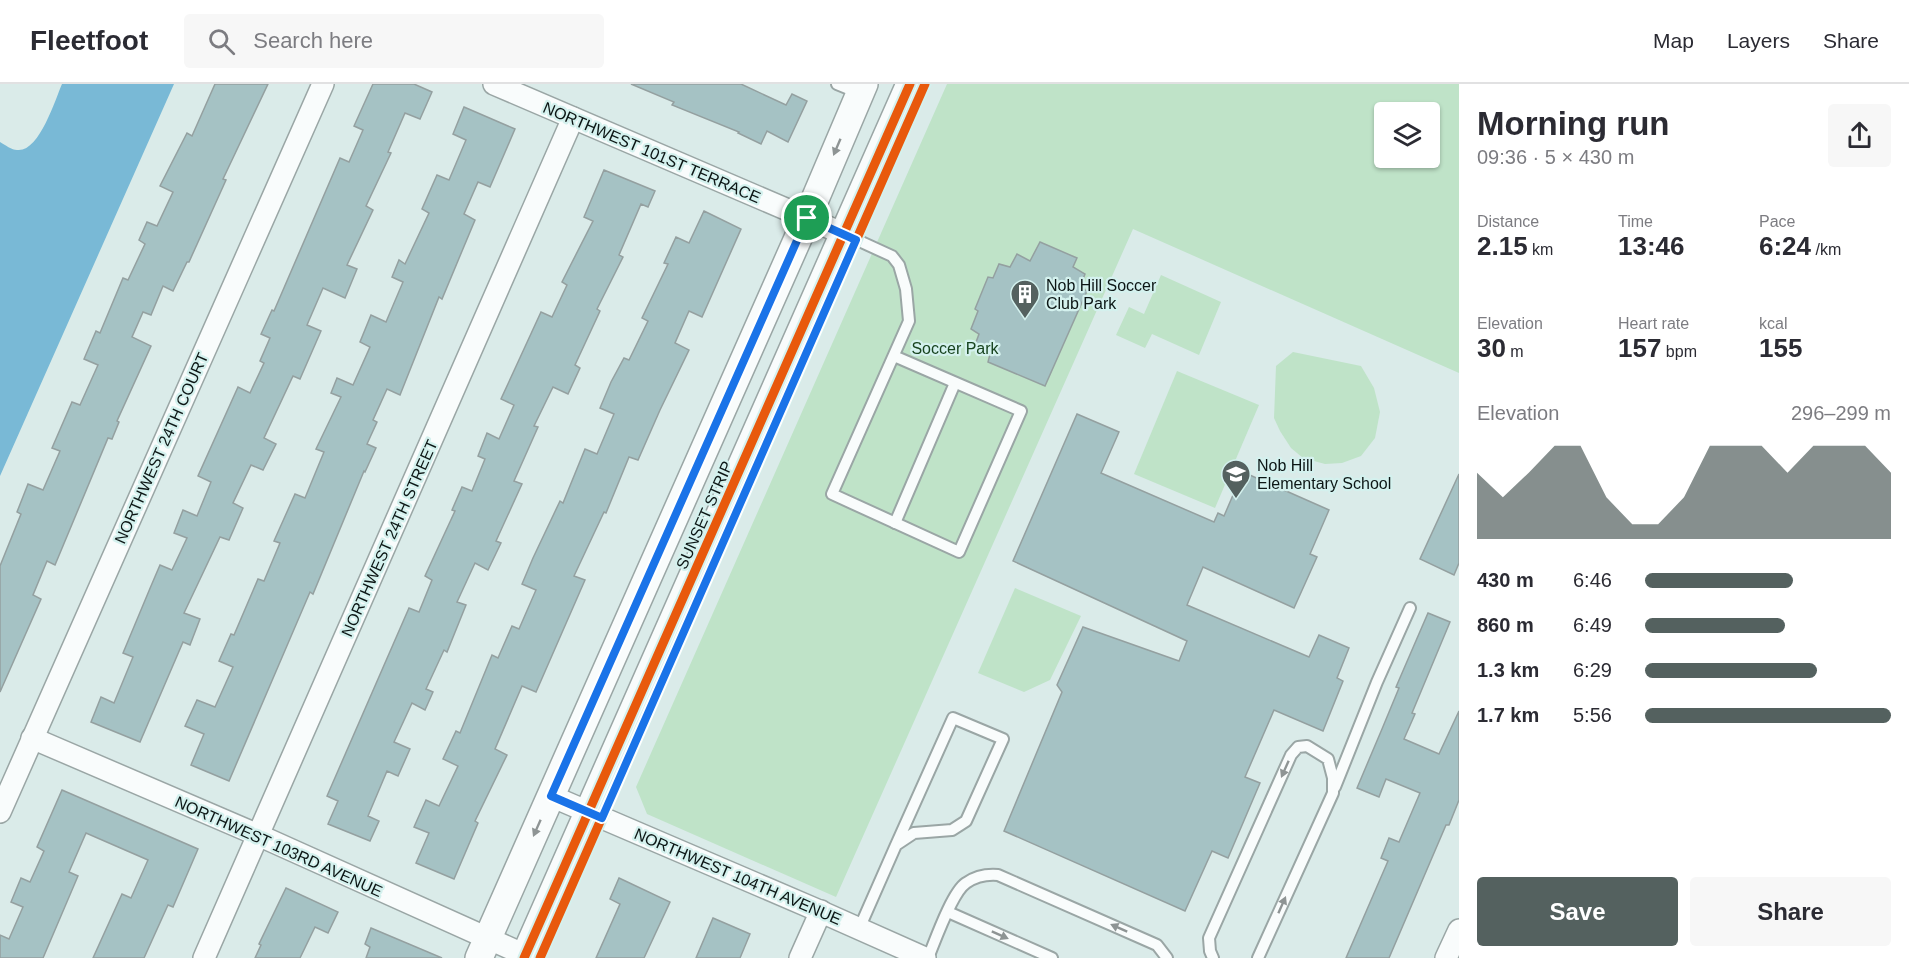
<!DOCTYPE html>
<html lang="en">
<head>
<meta charset="utf-8">
<style>
	body { margin:0; font-family:Arial,sans-serif; background:#f7f7f7; color:#2b2b33; height:100vh; display:flex; flex-direction:column; font-size:22px; white-space:nowrap }
	* { box-sizing:border-box; margin:0 }
	p { font-size:20px; color:#7c7c81 }
	.icon { flex:none; width:33px; height:33px; fill:none; stroke:currentColor; stroke-width:2; stroke-linecap:round; stroke-linejoin:round }
	.map { position:relative; flex:1; overflow:hidden }
	.details { display:flex; flex-direction:column; background:#fff; width:450px }
	.details>* { flex:none }
	.buttons { position:absolute; left:1374px; top:18px; display:grid; gap:12px }
	.buttons a { display:grid; place-items:center; width:66px; height:66px; border-radius:6px; background:#fff; box-shadow:0 2px 4px #0004; font-size:30px }
	.pin { position:absolute; display:grid; place-items:center; width:51px; height:51px; color:#fff; margin:-26px; border:3px solid #fff; border-radius:50%; box-shadow:0 2px 6px #0007 }
	.round { display:grid; place-items:center; flex:none; width:63px; height:63px; border-radius:6px; background:#f7f7f7 }
	.overview { display:flex; align-items:center; justify-content:space-between; height:102px; padding:0 18px }
	h1 { font-size:33px; font-weight:700; line-height:45px }
	.figures { display:grid; grid-template-columns:repeat(3,1fr); gap:9px; height:102px; padding:6px 18px }
	.figures div { display:grid; align-content:center }
	.figures b { font-size:26px; font-weight:700 }
	.figures small { font-size:16px; font-weight:400 }
	.figures p { font-size:16px }
	.chart { height:168px; padding:12px 18px }
	.chart p { display:flex; justify-content:space-between }
	.chart svg { width:100%; height:108px; margin-top:6px; fill:#54615f; opacity:.7 }
	.cta { display:flex; gap:12px; margin-top:auto; padding:12px 18px }
	.cta a { flex:1; height:69px; border-radius:6px; background:#54615f; color:#fff; font-size:24px; font-weight:700; line-height:69px; text-align:center }
	.cta a+a { background:#f7f7f7; color:#2b2b33 }
	ul { padding:0 18px; list-style:none; font-size:20px }
	li { display:grid; grid-template-columns:96px 72px 1fr; align-items:center; height:45px }
	li i { height:15px; border-radius:8px; background:#54615f }
	header { display:flex; align-items:center; gap:36px; box-sizing:border-box; height:84px; padding:0 30px; background:#fff; border-bottom:2px solid #e1e1e2 }
	header strong { font-size:28px }
	nav { display:flex; gap:33px; margin-inline-start:auto; font-size:21px }
	.search { width:420px; height:54px; background:#f7f7f7; display:flex; align-items:center; gap:15px; box-sizing:border-box; padding:0 21px; border-radius:6px; color:#7c7c81; font-size:22px }
	main { display:flex; flex:1; min-height:0 }
	.map>svg:first-child { display:block }
	.green { fill:#bfe3c8; fill-rule:evenodd }
	.water { fill:#79b9d6 }
	.building { fill:#a5c2c4; stroke:#94a0a0; stroke-width:1.5 }
	.lines { fill:none; stroke-linecap:round; stroke-linejoin:round }
	.service-casing { stroke:#9aa6a5; stroke-width:14 }
	.minor-casing { stroke:#9aa6a5; stroke-width:24 }
	.tertiary-casing { stroke:#9aa6a5; stroke-width:30 }
	.service { stroke:#f9fcfc; stroke-width:10 }
	.minor { stroke:#f9fcfc; stroke-width:21 }
	.tertiary { stroke:#f9fcfc; stroke-width:27 }
	.cycleway-casing { stroke:#d4f1ee; stroke-width:13 }
	.cycleway { stroke:#e8590c; stroke-width:9 }
	.oneway { fill:#8e9494 }
	.route-casing { stroke:#fff; stroke-width:12 }
	.route { stroke:#1a73e8; stroke-width:8 }
	.labels { text-anchor:middle; stroke-width:4.5; stroke-linejoin:round; paint-order:stroke }
	.street-label { font-size:16px; fill:#0c1615; stroke:#d4f1ee }
	.poi-label { font-size:16px; fill:#0c1615; stroke:#d4f1ee; text-anchor:start }
	.park-label { font-size:16px; fill:#17431e; stroke:#d4f1ee }
</style>
</head>
<body>
<header>
<strong>Fleetfoot</strong>
<div class="search"><svg class="icon" aria-label="search" viewBox="0 0 24 24"><circle cx="10" cy="10" r="6"/><path d="M15 15l6 6"/></svg>Search here</div>
<nav><a>Map</a><a>Layers</a><a>Share</a></nav>
</header>
<main>
<div class="map">
<svg width="1459" height="874" viewBox="0 0 1459 874">
	<rect width="100%" height="100%" fill="#daebe9"/>
	<g class="green">
		<path d="M 947,0 L 1459,0 L 1459,289 L 1133,145 L 836,813 L 647,730 L 636,703 ZM 1384,28 L 1430,28 L 1430,74 L 1384,74 Z"/>
		<polygon points="1161,191 1221,218 1199,271 1152,250 1145,264 1116,251 1129,223 1144,230"/>
		<polygon points="1293,268 1361,282 1374,304 1380,328 1375,354 1361,372 1342,379 1325,380 1303,374 1291,364 1280,347 1274,334 1276,282"/>
		<polygon points="1177,287 1259,321 1215,424 1134,390"/>
		<polygon points="1015,504 1081,532 1050,596 1024,608 978,589"/>
	</g>
	<path class="water" d="M 62,0 L 174,0 L 0,392 L 0,58 C 5,61 12,66 17,66 C 39,69 55,16 62,0 Z"/>
	<g class="building">
		<polygon points="215,0 268,0 223,95 226,96 189,178 187,178 173,207 163,202 151,231 143,228 132,253 151,262 117,337 119,338 112,355 108,354 55,481 47,477 33,511 41,515 0,608 0,482 21,430 17,428 28,400 43,406 60,367 52,364 72,318 80,321 98,281 84,275 96,247 100,249 123,194 128,196 145,160 139,156 147,138 157,142 173,108 160,102 187,49 192,52"/>
		<polygon points="373,0 414,0 432,8 420,35 405,29 388,68 391,69 366,122 373,126 347,181 357,185 345,214 323,204 307,241 321,247 300,295 293,292 264,354 276,360 263,386 251,381 233,419 243,424 229,456 220,453 184,529 200,535 190,561 183,558 140,658 91,638 101,613 114,619 133,573 123,569 151,502 160,481 172,486 187,454 174,449 183,426 197,432 211,398 198,392 238,303 250,309 264,279 260,277 270,254 261,250 272,226 274,227 340,74 349,78 363,46 354,42"/>
		<polygon points="631,0 741,0 786,21 792,10 807,17 788,58 767,47 761,60 738,49 739,48 672,21 674,18"/>
		<polygon points="464,23 515,45 490,103 478,98 464,130 475,136 442,215 439,213 400,311 387,305 373,336 377,338 367,360 376,364 365,388 364,387 313,510 310,508 229,697 191,681 204,650 185,642 197,616 215,623 233,583 219,577 231,550 234,551 258,495 264,497 280,459 274,457 295,410 305,414 324,368 316,365 341,313 331,309 337,294 353,301 370,263 360,258 371,231 386,238 403,198 392,193 399,176 405,180 429,129 422,125 437,91 449,96 466,56 453,50"/>
		<polygon points="604,86 655,107 648,123 641,120 619,171 623,173 597,225 600,227 575,281 580,284 568,310 553,303 534,342 538,343 514,397 522,400 496,457 501,459 488,486 475,479 457,518 466,521 447,568 444,566 426,605 433,608 425,626 412,619 394,658 410,665 398,692 387,687 368,732 379,737 370,757 328,740 338,717 327,712 409,524 419,528 432,496 425,492 455,427 452,426 462,403 472,407 485,375 478,372 487,349 499,355 514,321 501,315 541,228 552,233 567,201 562,198 593,137 584,133"/>
		<polygon points="704,127 741,145 702,233 689,227 675,259 689,266 660,326 638,376 629,373 606,429 604,428 574,492 585,496 536,608 522,602 495,665 507,671 475,737 478,739 454,795 416,779 429,749 414,743 426,716 439,722 458,682 443,675 456,647 460,649 492,571 498,574 512,542 519,545 536,506 522,500 533,474 560,417 563,419 585,365 597,370 614,330 600,324 611,298 624,274 629,276 648,237 642,234 668,180 664,179 676,153 689,159"/>
		<polygon points="1040,158 1077,174 1073,183 1085,190 1080,203 1087,207 1045,302 988,278 990,270 975,261 979,250 971,245 978,227 975,225 988,193 993,194 999,180 1010,183 1017,170 1030,177"/>
		<polygon points="1077,330 1119,348 1101,389 1214,438 1218,429 1224,432 1243,388 1329,426 1310,470 1317,473 1294,524 1203,483 1187,521 1309,573 1319,551 1349,564 1337,594 1343,597 1323,647 1274,626 1245,693 1260,699 1228,774 1212,767 1185,827 1004,747 1062,608 1057,601 1083,543 1179,577 1187,557 1013,477"/>
		<polygon points="1459,390 1459,479 1454,491 1420,475"/>
		<polygon points="1428,529 1450,538 1412,629 1415,630 1404,655 1439,670 1459,627 1459,716 1449,741 1446,741 1389,874 1346,874 1388,777 1381,774 1389,754 1399,758 1420,709 1386,695 1379,713 1357,704 1382,645 1399,604 1396,603"/>
		<polygon points="62,706 198,765 173,823 168,821 144,874 93,874 122,810 131,814 148,776 86,749 69,788 78,792 43,874 0,874 0,851 9,855 23,823 11,818 21,794 30,798 44,767 37,763"/>
		<polygon points="619,794 670,818 644,874 596,874 620,820 610,815"/>
		<polygon points="286,804 338,828 328,849 315,843 300,874 255,874 261,861 259,860"/>
		<polygon points="713,834 750,850 740,874 696,874"/>
		<polygon points="371,844 442,874 366,874 370,863 365,860"/>
	</g>
	<g class="lines">
		<g class="service-casing">
			<g id="service">
				<polyline points="837,0 859,9"/>
				<polyline points="844,150 892,172 899,181 906,205 909,237 832,410 959,468 1021,327 894,272"/>
				<polyline points="895,439 955,299"/>
				<polyline points="1335,703 1377,598 1410,524"/>
				<polyline points="948,828 1052,874"/>
				<polyline points="859,845 896,761 914,749 952,746 966,737 1003,655 953,634 896,761"/>
				<path d="M 928,874 C 935,857 952,808 966,799 C 976,792 986,790 998,791 L 1157,861 L 1167,874"/>
				<polyline points="1213,874 1210,867 1209,854 1291,671 1298,663 1307,662 1328,675 1333,694 1333,709 1258,874"/>
			</g>
		</g>
		<g class="minor-casing">
			<g id="minor">
				<polyline points="494,0 844,150"/>
				<polyline points="32,654 258,751 525,871"/>
				<polyline points="551,712 817,826 925,874"/>
				<polyline points="0,728 323,0"/>
				<polyline points="204,874 573,34"/>
				<polyline points="800,874 821,827"/>
				<polyline points="1446,874 1459,846"/>
			</g>
		</g>
		<g class="tertiary-casing">
			<g id="tertiary">
				<polyline points="479,874 807,134 864,0"/>
				<polyline points="524,874 910,0"/>
			</g>
		</g>
		<use href="#service" class="service"/>
		<use href="#minor" class="minor"/>
		<use href="#tertiary" class="tertiary"/>
		<g class="cycleway-casing">
			<g id="cycleway">
				<polyline points="524,874 910,0"/>
				<polyline points="540,874 925,0"/>
			</g>
		</g>
		<use href="#cycleway" class="cycleway"/>
	</g>
	<defs><path id="oneway-solid" d="M-6-.8H1V-3.2L6.5 0L1 3.2V.8H-6Z" transform="scale(1.5)"/></defs>
	<g class="oneway">
		<use href="#oneway-solid" transform="translate(837 63) rotate(113)"/>
		<use href="#oneway-solid" transform="translate(1285 685) rotate(114)"/>
		<use href="#oneway-solid" transform="translate(537 744) rotate(114)"/>
		<use href="#oneway-solid" transform="translate(1282 821) rotate(-66)"/>
		<use href="#oneway-solid" transform="translate(1119 844) rotate(-156)"/>
		<use href="#oneway-solid" transform="translate(1000 851) rotate(24)"/>
	</g>
	<g class="lines">
		<g class="route-casing">
			<polygon id="route" points="807,134 856,156 602,734 551,712"/>
		</g>
		<use href="#route" class="route"/>
	</g>
	<defs>
		<g id="building-pin" transform="scale(1.5)"><path d="M0 17L-7.5 6A9.5 9.5 0 1 1 7.5 6Z" fill="#54615f" stroke="#d4f1ee"/><path d="M-4-6H4V6H1V3H-1V6H-4ZM-2.5-4.3h1.7v1.8h-1.7ZM.8-4.3h1.7v1.8H.8ZM-2.5-1h1.7V.8h-1.7ZM.8-1h1.7V.8H.8Z" fill="#fff"/></g>
		<g id="school-pin" transform="scale(1.5)"><path d="M0 17L-7.5 6A9.5 9.5 0 1 1 7.5 6Z" fill="#54615f" stroke="#d4f1ee"/><path d="M0-5L7-2L0 1L-7-2ZM-4 1L0 2.5L4 1V4Q0 6-4 4Z" fill="#fff"/></g>
	</defs>
	<g fill-rule="evenodd">
		<use href="#building-pin" x="1025" y="210"/>
		<use href="#school-pin" x="1236" y="390"/>
	</g>
	<g class="labels">
		<g class="street-label">
			<text transform="translate(652 68) rotate(23)" y="6">NORTHWEST 101ST TERRACE</text>
			<text transform="translate(161 364) rotate(-66)" y="6">NORTHWEST 24TH COURT</text>
			<text transform="translate(704 431) rotate(-66)" y="6">SUNSET STRIP</text>
			<text transform="translate(389 454) rotate(-66)" y="6">NORTHWEST 24TH STREET</text>
			<text transform="translate(279 762) rotate(24)" y="6">NORTHWEST 103RD AVENUE</text>
			<text transform="translate(738 792) rotate(23)" y="6">NORTHWEST 104TH AVENUE</text>
		</g>
		<g class="poi-label">
			<text x="1046" y="207">Nob Hill Soccer<tspan x="1046" dy="18">Club Park</tspan></text>
			<text x="1257" y="387">Nob Hill<tspan x="1257" dy="18">Elementary School</tspan></text>
		</g>
		<g class="park-label">
			<text x="955" y="270">Soccer Park</text>
		</g>
	</g>
</svg>
<div class="buttons">
<a><svg class="icon" aria-label="layers" viewBox="0 0 24 24"><path d="M12 4l9 5-9 5-9-5zM3 14l9 5 9-5"/></svg></a>
</div>
<div class="pin" style="left:807px;top:134px;background:#1e9e55"><svg class="icon" aria-label="arrive" viewBox="0 0 24 24"><path d="M6 21V4h12l-3 4 3 4H6"/></svg></div>
</div>
<section class="details">
<div class="overview"><div><h1>Morning run</h1><p>09:36 · 5 × 430 m</p></div><a class="round"><svg class="icon" aria-label="share" viewBox="0 0 24 24"><path d="M12 15V3M7 8l5-5 5 5M5 13v7h14v-7"/></svg></a></div>
<div class="figures">
<div><p>Distance</p><b>2.15<small> km</small></b></div>
<div><p>Time</p><b>13:46</b></div>
<div><p>Pace</p><b>6:24<small> /km</small></b></div>
</div>
<div class="figures">
<div><p>Elevation</p><b>30<small> m</small></b></div>
<div><p>Heart rate</p><b>157<small> bpm</small></b></div>
<div><p>kcal</p><b>155</b></div>
</div>
<div class="chart"><p><span>Elevation</span>296–299 m</p>
<svg viewBox="0 0 160 44" preserveAspectRatio="none"><path d="M0 44V17L10 27L20 17L30 6L40 6L50 27L60 38L70 38L80 27L90 6L100 6L110 6L120 17L130 6L140 6L150 6L160 17V44z"/></svg>
</div>
<ul>
<li><b>430 m</b>6:46<i style="width:60%"></i></li>
<li><b>860 m</b>6:49<i style="width:57%"></i></li>
<li><b>1.3 km</b>6:29<i style="width:70%"></i></li>
<li><b>1.7 km</b>5:56<i style="width:100%"></i></li>
</ul>
<div class="cta"><a>Save</a><a>Share</a></div>
</section>
</main>
</body>
</html>
